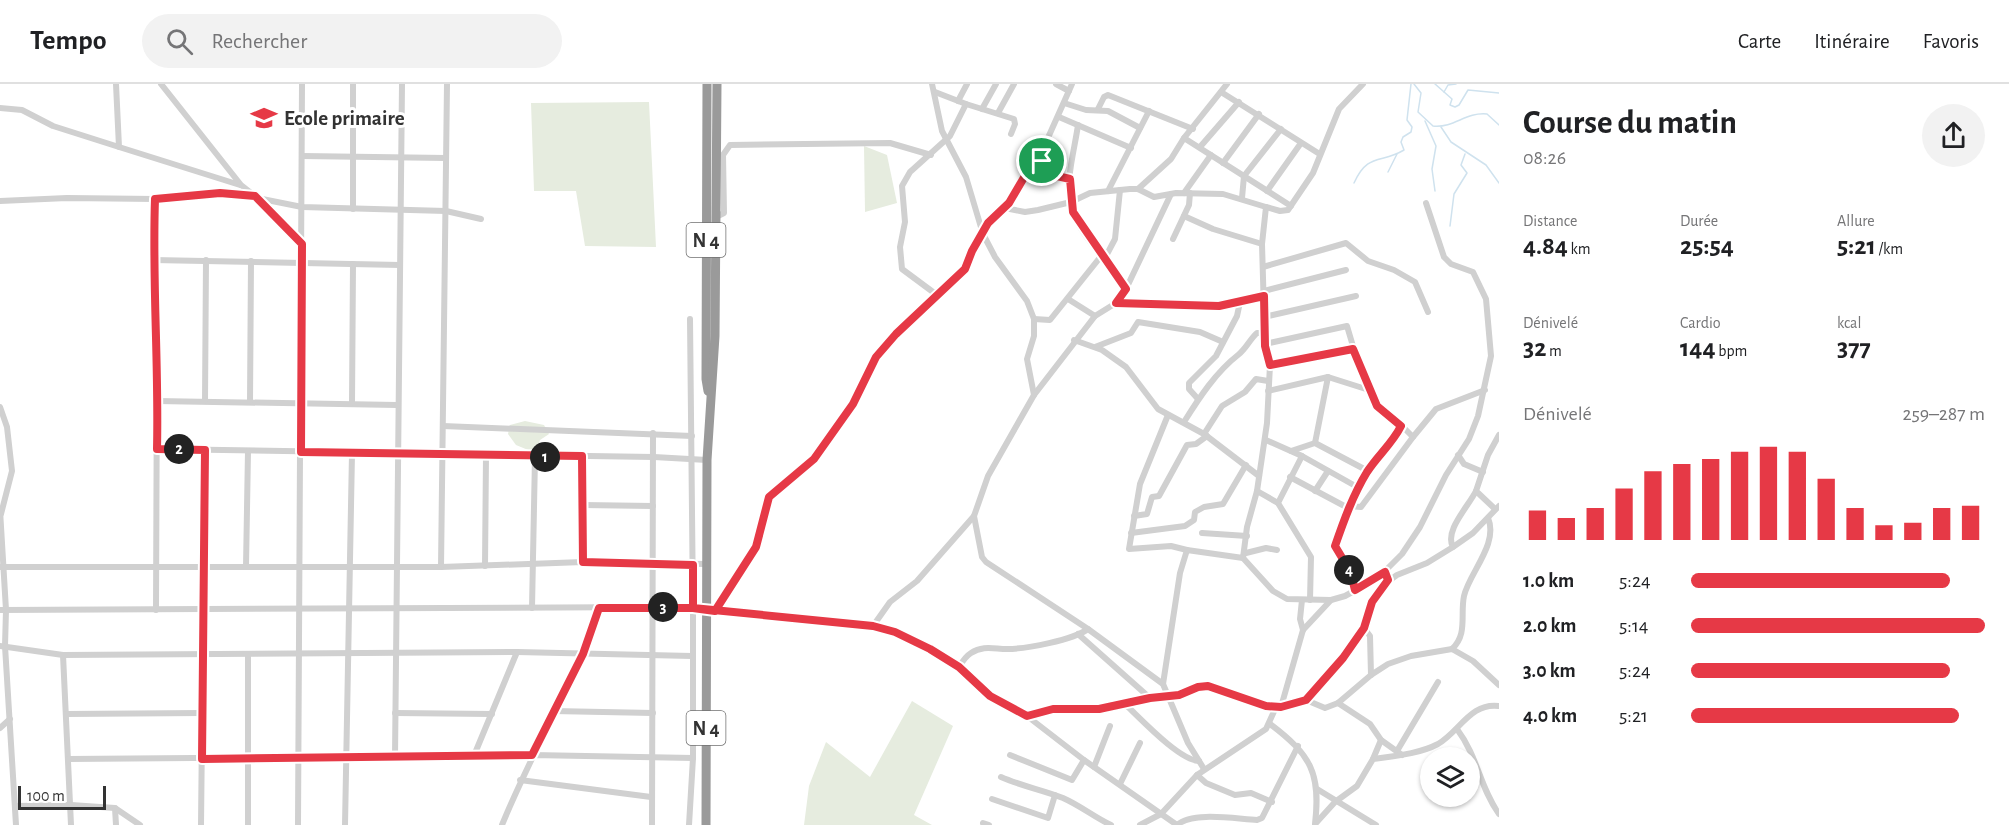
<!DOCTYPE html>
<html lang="fr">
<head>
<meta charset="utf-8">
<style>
	body { margin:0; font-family:"Alegreya Sans",sans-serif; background:#f2f2f2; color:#202124; height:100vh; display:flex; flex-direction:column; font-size:22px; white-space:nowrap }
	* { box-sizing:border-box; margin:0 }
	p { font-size:20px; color:#757577 }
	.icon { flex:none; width:33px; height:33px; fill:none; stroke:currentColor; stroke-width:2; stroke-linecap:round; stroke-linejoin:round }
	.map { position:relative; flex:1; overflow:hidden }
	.side { display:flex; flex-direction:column; background:#fff; width:510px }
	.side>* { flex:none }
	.controls { position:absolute; left:1420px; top:663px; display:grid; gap:12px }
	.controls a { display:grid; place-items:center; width:60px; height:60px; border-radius:50%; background:#fff; box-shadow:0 2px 4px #0004; font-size:30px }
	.scale { position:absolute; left:18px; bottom:15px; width:88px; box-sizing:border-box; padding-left:6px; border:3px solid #333; border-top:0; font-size:16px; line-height:21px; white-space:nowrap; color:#333; -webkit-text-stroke:4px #fff; paint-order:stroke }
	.pin { position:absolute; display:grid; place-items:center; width:51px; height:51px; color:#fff; margin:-26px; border:3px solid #fff; border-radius:50%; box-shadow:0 2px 6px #0007 }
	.km { position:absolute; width:30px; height:30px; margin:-15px; border-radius:50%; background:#222; color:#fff; font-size:16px; line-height:30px; text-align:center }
	.round { display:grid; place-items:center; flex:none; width:63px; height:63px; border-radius:32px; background:#f2f2f2 }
	.head { display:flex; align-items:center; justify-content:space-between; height:102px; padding:0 24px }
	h1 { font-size:33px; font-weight:700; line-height:45px }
	.metrics { display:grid; grid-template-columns:repeat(3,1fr); gap:9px; height:102px; padding:6px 24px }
	.metrics div { display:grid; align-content:center }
	.metrics b { font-size:26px; font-weight:700 }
	.metrics small { font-size:16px; font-weight:400 }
	.metrics p { font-size:16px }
	.chart { height:168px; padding:12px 24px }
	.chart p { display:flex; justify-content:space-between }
	.chart svg { width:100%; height:108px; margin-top:6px; stroke:#e63946; stroke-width:6 }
	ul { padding:0 24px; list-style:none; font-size:20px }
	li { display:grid; grid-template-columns:96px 72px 1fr; align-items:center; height:45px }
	li i { height:15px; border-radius:8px; background:#e63946 }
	header { display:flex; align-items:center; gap:36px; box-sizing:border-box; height:84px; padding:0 30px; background:#fff; border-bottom:2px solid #e0e0e0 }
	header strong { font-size:28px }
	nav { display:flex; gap:33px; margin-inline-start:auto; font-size:21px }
	.search { width:420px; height:54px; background:#f2f2f2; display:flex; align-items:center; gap:15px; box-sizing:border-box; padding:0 21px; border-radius:33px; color:#757577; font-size:22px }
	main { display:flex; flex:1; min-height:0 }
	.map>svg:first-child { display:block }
	.green { fill:#e6ecdf }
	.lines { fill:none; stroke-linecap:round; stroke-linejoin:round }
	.stream { stroke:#cfe2ee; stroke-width:1.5 }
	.minor { stroke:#d0d0d0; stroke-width:6 }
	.highway { stroke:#9a9a9a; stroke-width:9 }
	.route-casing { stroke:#fff; stroke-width:12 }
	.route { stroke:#e63946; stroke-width:8 }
	.labels { text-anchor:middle; stroke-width:6; stroke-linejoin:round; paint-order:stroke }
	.shield { fill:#fff; stroke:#707070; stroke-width:1.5 }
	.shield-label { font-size:20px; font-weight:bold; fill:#333 }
	.poi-label { font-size:21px; font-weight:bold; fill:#333; stroke:#fff; text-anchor:start }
</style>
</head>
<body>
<header>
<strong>Tempo</strong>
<div class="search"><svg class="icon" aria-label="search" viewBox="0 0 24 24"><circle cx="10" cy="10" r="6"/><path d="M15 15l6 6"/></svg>Rechercher</div>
<nav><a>Carte</a><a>Itinéraire</a><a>Favoris</a></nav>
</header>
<main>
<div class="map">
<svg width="1499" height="741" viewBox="0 0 1499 741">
	<rect width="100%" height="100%" fill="#fff"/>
	<g class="green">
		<polygon points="649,18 656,163 585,162 576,107 534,107 531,19"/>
		<polygon points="864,62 887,71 897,119 865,128"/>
		<polygon points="525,337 544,341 549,350 540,356 538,362 557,368 557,379 550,387 540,386 531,379 533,368 516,361 508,350 510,341"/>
		<polygon points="912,617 953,642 914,731 932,741 804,741 809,702 826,658 870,693"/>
	</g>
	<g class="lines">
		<g class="stream">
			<path d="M 1414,0 L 1421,9 L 1418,28 L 1433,42 C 1455,44 1465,28 1487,30 L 1499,41"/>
			<polyline points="1435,0 1452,15 1450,21 1455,23 1459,21 1468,6 1499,9"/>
			<polyline points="1444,8 1448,1 1456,0"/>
			<polyline points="1425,37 1436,62 1432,85 1435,107"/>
			<polyline points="1441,43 1451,58 1486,81 1499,99"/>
			<polyline points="1388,88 1397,70"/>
			<path d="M 1354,99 C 1368,68 1381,80 1404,66 L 1401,58 L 1403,53 L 1411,48 L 1412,43 L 1407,36 L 1411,0"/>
			<polyline points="1450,142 1454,110 1467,89 1461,81 1465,70"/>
		</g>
		<g class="minor">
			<polyline points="116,0 119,63 240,101"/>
			<polyline points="161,0 241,101 255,112 302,160"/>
			<polyline points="932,0 942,47 966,93 983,150 995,173 1027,217 1034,235 1034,252 1027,275 1034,311"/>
			<polyline points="1056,0 1069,7"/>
			<polyline points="935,8 966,20 950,52 910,88 902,102 905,138 900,163 902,185 937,211"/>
			<polyline points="1221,8 1318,69"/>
			<polyline points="958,17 967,0"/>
			<polyline points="1064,19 1086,26 1108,27 1140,44"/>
			<polyline points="966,20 1014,35 1015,40 1011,50"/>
			<polyline points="0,24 22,26 53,42 119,63"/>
			<polyline points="982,25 996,0"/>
			<polyline points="1098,25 1104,13 1108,11 1193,45"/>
			<polyline points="998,29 1014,0"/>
			<polyline points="1059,33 1131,64"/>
			<path d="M 1078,41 C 1074,69 1065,96 1071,124 C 1076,145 1113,185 1126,205"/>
			<polyline points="1184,54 1291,122"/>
			<polyline points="1200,63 1239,18"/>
			<polyline points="302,72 446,74"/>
			<path d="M 1036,73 C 1050,81 1054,92 1070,95"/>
			<polyline points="1223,79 1259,30"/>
			<polyline points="1138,105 1171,75 1184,54 1227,0"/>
			<polyline points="1108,107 1149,27"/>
			<polyline points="1267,107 1301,59"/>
			<polyline points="1184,109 1211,71"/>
			<polyline points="1242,114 1244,92 1281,45"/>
			<polyline points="155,115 153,176 157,277 156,526"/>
			<polyline points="0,117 67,114 155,115 232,109 302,123 446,127 481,135"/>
			<polyline points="1266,123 1280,127 1288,126 1313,89 1339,25 1363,0"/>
			<polyline points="1005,124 1025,128 1038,126 1071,118 1090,109 1130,105 1138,105 1154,113 1176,109 1223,110 1266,123 1262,160 1265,262 1270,281 1267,339 1257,407 1247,443 1243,474 1187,466 1180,489 1163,600"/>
			<polyline points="353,125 353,0"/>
			<polyline points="1184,132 1213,145 1262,160"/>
			<polyline points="716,133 724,129 723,71 730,61 890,59 931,71"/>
			<polyline points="1173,155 1189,121 1190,109"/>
			<polyline points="1105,174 1115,155 1120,106"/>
			<polyline points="153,176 400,181"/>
			<polyline points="1263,183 1346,159 1368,177 1394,186 1415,198 1428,228"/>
			<polyline points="1264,207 1346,186"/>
			<polyline points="1068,215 1095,232"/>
			<polyline points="1116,219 1219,222 1264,212"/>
			<polyline points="1264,233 1356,212"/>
			<polyline points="1034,235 1050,236 1102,171"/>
			<polyline points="1074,256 1102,266 1126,283 1158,325 1204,350 1259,392"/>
			<polyline points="1265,260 1347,242 1358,279 1377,322 1396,336 1413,353 1436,325 1485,306"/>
			<polyline points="1095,263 1131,249 1138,238 1200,248 1223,258"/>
			<polyline points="1270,281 1353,265"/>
			<polyline points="1268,307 1328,293 1369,306"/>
			<polyline points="1198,315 1189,305 1189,299 1216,272 1237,232 1240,218"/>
			<polyline points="157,317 397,321"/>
			<polyline points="205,317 206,176"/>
			<polyline points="250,318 251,177"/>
			<polyline points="352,319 353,180"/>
			<polyline points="0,323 7,343 12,387 1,430"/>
			<polyline points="1168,331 1140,400 1129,465 1171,462 1187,466"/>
			<path d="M 1184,338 C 1199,314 1216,288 1238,271 C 1246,265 1250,255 1257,249 L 1264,249"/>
			<polyline points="443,342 692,352"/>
			<polyline points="1204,350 1222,322 1245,308 1256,295 1268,297"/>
			<polyline points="1266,356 1302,372 1278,419 1311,473 1310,516"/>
			<polyline points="1315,359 1328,293"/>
			<polyline points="157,365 654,373 707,376"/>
			<polyline points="1291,367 1315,359 1368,387 1390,361 1401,342"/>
			<polyline points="1458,371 1464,380 1483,388"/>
			<polyline points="582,372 583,478"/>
			<polyline points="1302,372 1359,404"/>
			<polyline points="1290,393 1348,424"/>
			<polyline points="1257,407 1278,419"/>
			<polyline points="1315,407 1328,387"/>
			<polyline points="582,421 653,422"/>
			<polyline points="1349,422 1361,423 1413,353"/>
			<polyline points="1495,425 1476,407 1488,371 1499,351"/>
			<polyline points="0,426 6,526 5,562 16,741"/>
			<polyline points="974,432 982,473 986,478 1088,545"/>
			<polyline points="1134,432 1147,430 1152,413 1159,412 1187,361 1196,360 1207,352"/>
			<polyline points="1131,449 1185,442 1194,436 1195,428 1204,423 1223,420 1246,381"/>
			<polyline points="1202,449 1247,452"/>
			<path d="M 1453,463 C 1444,447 1468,423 1476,407"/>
			<polyline points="1246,469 1266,464 1277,466"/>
			<polyline points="1243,474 1273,507 1287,515 1331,516"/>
			<polyline points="485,482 486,372"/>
			<polyline points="0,483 441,483 583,478 707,480"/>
			<polyline points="246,483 248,367"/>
			<polyline points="441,483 447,0"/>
			<polyline points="1355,506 1350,487 1335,461 1346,427 1368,387"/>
			<polyline points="1302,516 1300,535 1303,546"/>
			<polyline points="532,524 535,373"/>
			<polyline points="0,526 654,523 693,524 873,542 895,548 959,583 990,612 1027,632 1084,676 1177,741"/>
			<polyline points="715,527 756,463 769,413 814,375 853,320 876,273 896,250 965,185 972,167 988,139 1009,119 1047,56 1072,0"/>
			<polyline points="873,542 890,518 917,497 974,432 988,392 1034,311 1095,232 1116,219 1126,205 1171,110"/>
			<polyline points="1364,544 1370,552 1371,591"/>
			<polyline points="1078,550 1150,614"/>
			<polyline points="0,562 63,571 517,568 692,572"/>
			<path d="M 1452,565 C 1468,550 1460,531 1464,512 C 1469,489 1499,460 1488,434"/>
			<polyline points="63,571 71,741"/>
			<polyline points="248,571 248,741"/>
			<path d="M 959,583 C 962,578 966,572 971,569 C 983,561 994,565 1007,565 C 1026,565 1073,556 1088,545 L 1163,600 L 1188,659 L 1204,685"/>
			<polyline points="1306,616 1325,624 1338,619 1371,591 1388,580 1411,572 1452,565 1473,577 1499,601"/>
			<polyline points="1338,619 1370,640 1381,656 1402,671"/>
			<path d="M 1126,621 C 1141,635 1179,676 1199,677"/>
			<polyline points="1281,623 1303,546 1331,516 1345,512 1378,494 1402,470 1420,443 1446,391 1469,355 1478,332 1491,272 1486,215 1473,188 1451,180 1444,173 1426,119"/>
			<polyline points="553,627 653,629"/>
			<polyline points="395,629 492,630"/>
			<polyline points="66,630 202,629"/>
			<polyline points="1027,632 1053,625 1099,625 1179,611 1198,603 1208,602 1266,622 1281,623 1306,616 1343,574 1364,544 1372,517 1380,503 1397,491 1427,479 1453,463 1473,449 1499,422"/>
			<path d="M 1270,640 C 1311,671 1321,689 1315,740"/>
			<polyline points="0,644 10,635"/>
			<path d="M 1457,645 C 1478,673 1480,704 1499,730"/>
			<polyline points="1397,667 1438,598"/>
			<polyline points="1010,671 1072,696 1084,676"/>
			<polyline points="395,673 402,0"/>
			<polyline points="473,674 517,568"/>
			<polyline points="68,675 532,671 693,674"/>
			<polyline points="1373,675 1381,656"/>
			<polyline points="1094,683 1110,642"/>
			<polyline points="1197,691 1206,699 1235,711 1251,709 1272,718"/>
			<path d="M 1001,693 C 1021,702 1043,706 1063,714 C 1081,722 1094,733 1111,741"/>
			<polyline points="520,696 651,713"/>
			<polyline points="1120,700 1140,659"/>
			<polyline points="1317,705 1376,741"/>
			<polyline points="992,715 1048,734 1055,711"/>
			<polyline points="16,722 71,721 115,724 140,741"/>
			<polyline points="115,724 116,741"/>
			<polyline points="983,739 989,741"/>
			<path d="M 1316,739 L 1335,718 L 1357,702 L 1373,675 C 1394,672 1419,670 1438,660 C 1459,648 1471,618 1499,622"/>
			<polyline points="201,741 205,366"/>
			<polyline points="298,741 302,0"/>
			<polyline points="345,741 352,369"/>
			<path d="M 502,741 C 532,667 574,599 599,523"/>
			<polyline points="652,741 653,349"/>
			<polyline points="689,741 693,674 693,524 690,235"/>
			<polyline points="1140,741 1161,730 1197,691 1266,645 1276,623"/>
			<path d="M 1177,741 C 1193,727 1236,735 1257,736 L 1262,734 L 1298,662"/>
		</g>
		<g class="highway">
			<polyline points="707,0 706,295 708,307"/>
			<polyline points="706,741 707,376 715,252 717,0"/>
		</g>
	</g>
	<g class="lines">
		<g class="route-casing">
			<path id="route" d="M 1042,77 L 1036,73 L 1009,119 L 988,139 L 972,167 L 965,185 L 896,250 L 876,273 L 853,320 L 814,375 L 769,413 L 756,463 L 715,527 L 693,524 L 693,481 L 583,478 L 582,372 L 301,368 L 302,160 L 255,112 L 220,109 L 155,115 C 152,198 159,281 157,365 L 205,366 L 202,675 L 532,671 L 583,570 L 599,524 L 693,524 L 873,542 L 895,548 L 930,565 L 959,583 L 990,612 L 1027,632 L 1053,625 L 1099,625 L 1150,614 L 1179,611 L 1198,603 L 1208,602 L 1266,622 L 1281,623 L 1306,616 L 1343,574 L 1364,544 L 1372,518 L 1388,496 L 1385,488 L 1355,506 L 1350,487 L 1335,462 C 1344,436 1353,411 1367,388 C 1378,371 1392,360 1401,342 L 1377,322 L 1353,265 L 1270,281 L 1265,262 L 1264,212 L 1219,222 L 1116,219 L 1126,205 L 1073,128 L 1070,95 L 1057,92 L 1042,77"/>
		</g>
		<use href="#route" class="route"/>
	</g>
	<defs>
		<g id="school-bare" transform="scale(2.07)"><path d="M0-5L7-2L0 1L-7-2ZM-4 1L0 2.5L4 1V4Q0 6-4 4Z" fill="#e63946" stroke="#fff" stroke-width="2.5" paint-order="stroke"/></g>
	</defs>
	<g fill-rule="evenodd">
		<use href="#school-bare" x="264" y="34"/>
	</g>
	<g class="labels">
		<g class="shield">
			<rect x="686.5" y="139" width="39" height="34" rx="4.5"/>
			<rect x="686.5" y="627" width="39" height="34" rx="4.5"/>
		</g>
		<g class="shield-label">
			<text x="706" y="163">N 4</text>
			<text x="706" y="651">N 4</text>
		</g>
		<g class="poi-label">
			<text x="284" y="41">Ecole primaire</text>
		</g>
	</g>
</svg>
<div class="controls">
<a><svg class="icon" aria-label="layers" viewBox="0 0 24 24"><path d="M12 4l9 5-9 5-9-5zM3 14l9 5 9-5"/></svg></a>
</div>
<div class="scale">100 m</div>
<div class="pin" style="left:1042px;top:77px;background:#1e9e55"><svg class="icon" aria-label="arrive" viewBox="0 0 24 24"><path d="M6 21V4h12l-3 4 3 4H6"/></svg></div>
<b class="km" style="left:545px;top:373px">1</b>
<b class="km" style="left:179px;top:365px">2</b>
<b class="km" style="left:663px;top:523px">3</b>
<b class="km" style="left:1349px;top:486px">4</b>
</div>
<section class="side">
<div class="head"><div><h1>Course du matin</h1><p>08:26</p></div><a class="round"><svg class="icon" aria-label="share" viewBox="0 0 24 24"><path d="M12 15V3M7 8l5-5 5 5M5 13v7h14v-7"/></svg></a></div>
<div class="metrics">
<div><p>Distance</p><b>4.84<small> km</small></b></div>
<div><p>Durée</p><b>25:54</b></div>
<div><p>Allure</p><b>5:21<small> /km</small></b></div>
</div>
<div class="metrics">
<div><p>Dénivelé</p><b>32<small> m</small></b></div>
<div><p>Cardio</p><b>144<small> bpm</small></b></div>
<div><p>kcal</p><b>377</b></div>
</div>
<div class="chart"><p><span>Dénivelé</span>259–287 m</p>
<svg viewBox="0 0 160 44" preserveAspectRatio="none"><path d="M5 44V32M15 44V35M25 44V31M35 44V23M45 44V16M55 44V13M65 44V11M75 44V8M85 44V6M95 44V8M105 44V19M115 44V31M125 44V38M135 44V37M145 44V31M155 44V30"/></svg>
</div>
<ul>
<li><b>1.0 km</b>5:24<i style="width:88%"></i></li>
<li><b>2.0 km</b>5:14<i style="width:100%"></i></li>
<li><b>3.0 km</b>5:24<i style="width:88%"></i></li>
<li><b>4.0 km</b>5:21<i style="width:91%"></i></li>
</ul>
</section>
</main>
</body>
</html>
